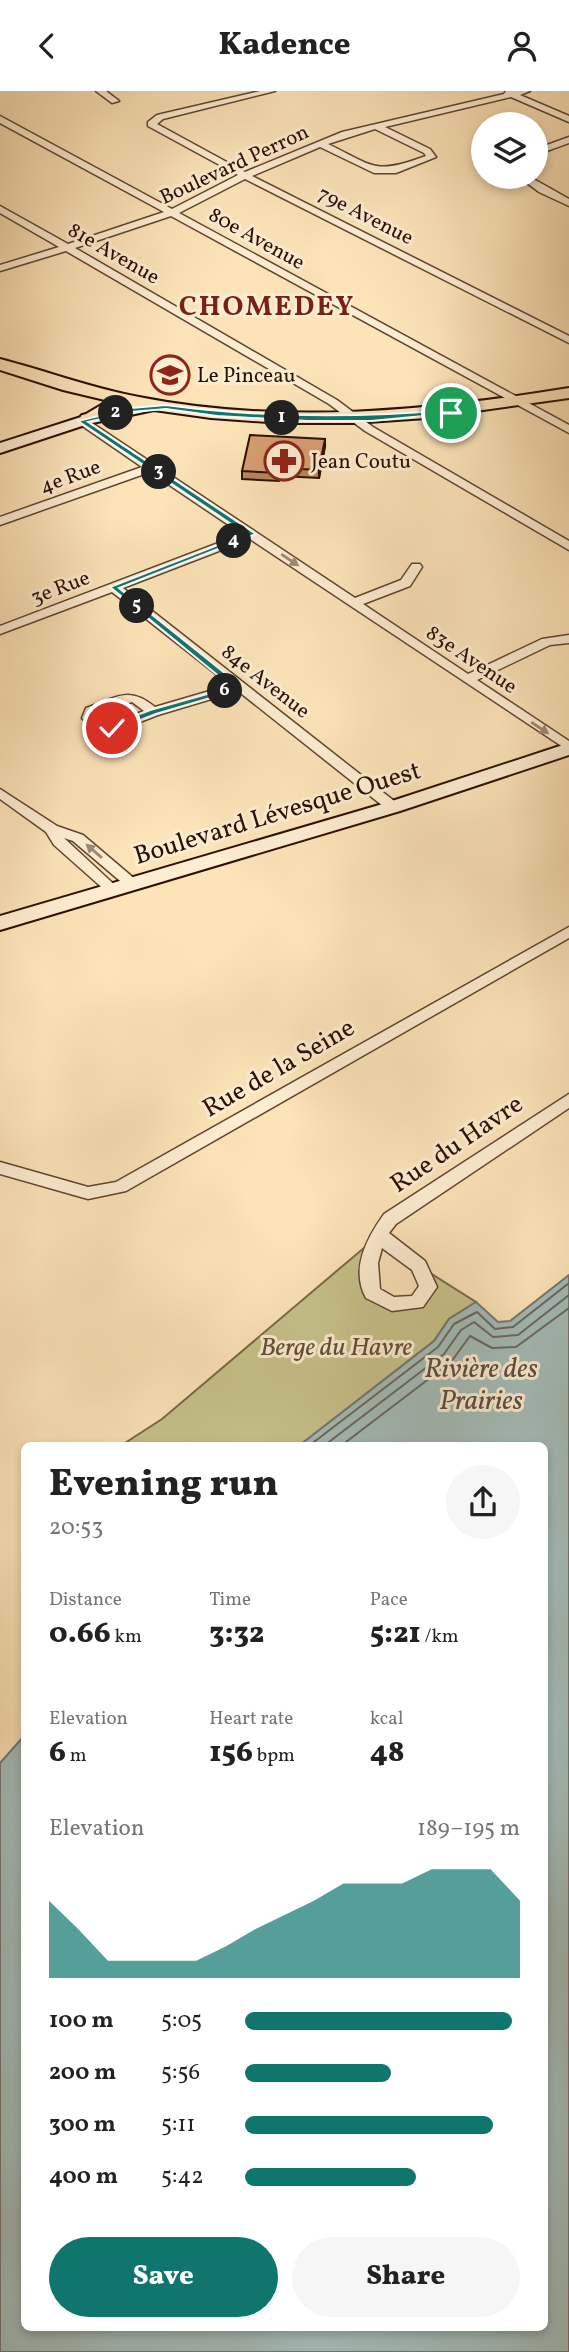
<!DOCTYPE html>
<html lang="en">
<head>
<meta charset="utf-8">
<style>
	body { margin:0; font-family:Vollkorn,serif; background:#f6f6f6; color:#222; height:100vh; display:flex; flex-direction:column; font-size:26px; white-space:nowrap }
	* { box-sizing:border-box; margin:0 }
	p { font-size:23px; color:#767676 }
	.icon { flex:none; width:38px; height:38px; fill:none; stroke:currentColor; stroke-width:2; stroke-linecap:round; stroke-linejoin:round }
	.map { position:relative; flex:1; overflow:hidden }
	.side { position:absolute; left:21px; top:1351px; width:527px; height:889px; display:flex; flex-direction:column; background:#fff; border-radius:10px; box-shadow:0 4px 10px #0003 }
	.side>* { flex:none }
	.controls { position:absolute; left:471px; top:21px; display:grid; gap:14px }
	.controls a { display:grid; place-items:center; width:77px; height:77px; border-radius:50%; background:#fff; box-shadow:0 4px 10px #0003; font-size:35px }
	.pin { position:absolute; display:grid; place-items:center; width:60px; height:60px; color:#fff; margin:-30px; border:4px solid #fff; border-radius:50%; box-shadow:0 2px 7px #0007 }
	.km { position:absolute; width:35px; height:35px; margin:-18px; border-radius:50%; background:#222; color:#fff; font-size:19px; line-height:35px; text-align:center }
	.round { display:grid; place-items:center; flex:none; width:74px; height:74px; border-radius:37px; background:#f6f6f6 }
	.overview { display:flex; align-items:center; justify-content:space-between; height:119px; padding:0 28px }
	h1 { font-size:38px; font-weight:800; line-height:52px }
	.metrics { display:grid; grid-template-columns:repeat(3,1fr); gap:10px; height:119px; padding:7px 28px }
	.metrics div { display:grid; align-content:center }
	.metrics b { font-size:30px; font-weight:800 }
	.metrics small { font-size:19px; font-weight:400 }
	.metrics p { font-size:19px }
	.chart { height:196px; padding:14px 28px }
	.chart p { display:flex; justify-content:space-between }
	.chart svg { width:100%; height:126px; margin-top:7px; fill:#0f766e; opacity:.7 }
	.primary-button { display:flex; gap:14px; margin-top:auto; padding:14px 28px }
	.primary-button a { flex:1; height:80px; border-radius:42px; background:#0f766e; color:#fff; font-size:28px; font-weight:800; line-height:80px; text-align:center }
	.primary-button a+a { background:#f6f6f6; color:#222 }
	ul { padding:0 28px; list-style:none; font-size:23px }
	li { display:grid; grid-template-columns:112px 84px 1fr; align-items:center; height:52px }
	li i { height:18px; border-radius:9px; background:#0f766e }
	header { display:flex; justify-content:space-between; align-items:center; height:91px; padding:0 28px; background:#fff; font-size:32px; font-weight:800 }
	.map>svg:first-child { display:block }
	.green { fill:#c6c18a; stroke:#796847; stroke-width:2 }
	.water { fill:#a3bcb9; stroke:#737771; stroke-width:2 }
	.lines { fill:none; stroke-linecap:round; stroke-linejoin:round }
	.shore { stroke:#68665e; stroke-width:2 }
	.street-casing { stroke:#604431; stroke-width:3 }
	.secondary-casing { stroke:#2c0f04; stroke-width:4 }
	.primary-casing { stroke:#2c0f04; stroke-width:4 }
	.street { fill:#fdedd1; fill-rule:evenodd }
	.secondary { fill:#fdedd1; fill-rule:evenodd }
	.primary { fill:#fce3b8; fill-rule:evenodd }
	.wall { fill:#b98761; stroke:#2c0f04; stroke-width:2 }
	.shaded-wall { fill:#966e4f; stroke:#2c0f04; stroke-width:2 }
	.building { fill:#d79d71; stroke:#2c0f04; stroke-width:2 }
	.oneway { fill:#9f8975 }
	.route { fill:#0f766e; stroke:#fff; stroke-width:2 }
	.labels { text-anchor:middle; stroke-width:6; stroke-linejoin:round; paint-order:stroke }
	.far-street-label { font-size:21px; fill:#2c0f04; stroke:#fdedd1 }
	.far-poi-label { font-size:21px; fill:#2c0f04; stroke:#fdedd1; text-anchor:start }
	.street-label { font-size:26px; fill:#2c0f04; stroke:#fdedd1 }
	.park-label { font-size:26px; font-style:italic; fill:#624d33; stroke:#fdedd1 }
	.far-district-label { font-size:28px; font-weight:bold; letter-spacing:2px; fill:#7a1f14; stroke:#fdedd1 }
	.water-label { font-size:28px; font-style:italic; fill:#564c43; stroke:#fdedd1 }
</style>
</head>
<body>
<header><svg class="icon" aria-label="back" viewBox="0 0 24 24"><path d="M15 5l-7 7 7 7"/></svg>Kadence<svg class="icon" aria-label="person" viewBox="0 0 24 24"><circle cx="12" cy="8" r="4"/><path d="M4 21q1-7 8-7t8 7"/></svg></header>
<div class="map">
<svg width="569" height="2261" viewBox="0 0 569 2261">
	<rect width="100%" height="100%" fill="#fce3b8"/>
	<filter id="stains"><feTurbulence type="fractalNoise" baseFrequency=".00286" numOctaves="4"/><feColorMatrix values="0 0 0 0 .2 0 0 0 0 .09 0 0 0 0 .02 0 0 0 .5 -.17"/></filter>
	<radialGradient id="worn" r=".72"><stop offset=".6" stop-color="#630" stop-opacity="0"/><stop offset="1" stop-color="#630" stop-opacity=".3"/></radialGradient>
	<polygon class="green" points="378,1145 373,1202 417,1211 428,1196 419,1175 476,1211 449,1228 434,1250 300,1354 122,1354 162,1328"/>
	<polygon class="water" points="569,1184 569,2261 0,2261 0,1672 24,1645 24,2236 544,2236 544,1354 300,1354 434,1250 449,1228 476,1211 498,1231 510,1230"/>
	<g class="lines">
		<g class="shore">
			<polyline points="310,1354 438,1256 454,1233 477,1221 495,1238 513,1236 569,1192"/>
			<polyline points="325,1354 444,1263 461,1239 474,1231 493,1246 518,1244 569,1204"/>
			<polyline points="342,1354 451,1271 470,1245 492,1257 516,1256 569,1217"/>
		</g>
		<g class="street-casing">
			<g id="street">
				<polygon points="96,0 106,0 119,10 112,12"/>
				<path d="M 260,0 L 275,0 L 163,28 L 157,33 L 245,81 L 342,41 L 504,3 L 506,0 L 530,0 L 520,4 L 569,25 L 569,31 L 511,6 L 385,36 L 430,58 L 436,66 L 396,82 L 374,82 L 320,56 L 252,85 L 569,245 L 569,252 L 245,88 L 179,122 L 569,334 L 569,342 L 171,125 L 75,157 L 337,309 L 373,336 L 569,450 L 569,459 L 365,340 L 329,313 L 66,160 L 0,180 L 0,174 L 59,156 L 0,122 L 0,115 L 68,153 L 164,121 L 0,32 L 0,25 L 172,118 L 238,84 L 148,35 L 148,31 L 157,24 ZM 375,38 L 424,62 L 426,65 C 374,84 375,76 328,53 Z"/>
				<polygon points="569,46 569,52 536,64 536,58"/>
				<polygon points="519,86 530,86 569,108 569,115 539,101"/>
				<path d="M 78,328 L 86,328 L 355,507 L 401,489 L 412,473 L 420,473 L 422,476 L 410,495 L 363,513 L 468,583 L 542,548 L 569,544 L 569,552 L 550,554 L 477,589 L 569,650 L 569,660 L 250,448 L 123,497 L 398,713 L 398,719 L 388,719 L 238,600 L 158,624 L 117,640 L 93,640 L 82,627 L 86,617 C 116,607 128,594 155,616 L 230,594 L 112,501 L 0,543 L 0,535 L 242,443 L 150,381 L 0,434 L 0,426 L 142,376 L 78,332 ZM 132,611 L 144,620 L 110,633 L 102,633 L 96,626 L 97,622 Z"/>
				<polygon points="0,698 57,735 83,744 136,789 138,792 136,795 126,795 73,750 64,747 119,798 117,801 107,801 54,754 46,741 0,708"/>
				<polygon points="569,836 569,847 126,1100 88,1108 0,1083 0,1071 88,1096 116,1091"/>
				<path d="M 569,1003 L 569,1017 L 396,1133 L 389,1142 L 425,1170 L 437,1196 L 423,1216 L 392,1220 L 366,1207 C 350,1178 367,1147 384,1123 ZM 382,1157 L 412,1179 L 419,1195 L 412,1205 L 394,1206 L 380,1198 L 378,1172 Z"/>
			</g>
		</g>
		<g class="secondary-casing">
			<g id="secondary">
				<polygon points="120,303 128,308 125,311 91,332 0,362 0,352 81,326"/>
				<polygon points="569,652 569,664 400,720 0,839 0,825 386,712"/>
			</g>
		</g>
		<g class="primary-casing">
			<path id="primary" d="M 0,268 C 47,280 91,297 139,306 C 282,334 427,320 569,297 L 569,307 L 426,327 L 354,332 L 282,332 L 211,327 L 154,319 L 88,333 L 79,328 L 82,324 L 130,315 L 63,299 L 0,279 Z"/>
		</g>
		<use href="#street" class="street"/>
		<use href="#secondary" class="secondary"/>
		<use href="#primary" class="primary"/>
	</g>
	<polygon class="wall" points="325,355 319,387 280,385 279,390 242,388 242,380"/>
	<polygon class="shaded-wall" points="325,348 325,355 319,387 319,379"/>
	<polygon class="building" points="250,344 325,348 319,379 280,377 279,382 242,380"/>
	<defs><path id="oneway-solid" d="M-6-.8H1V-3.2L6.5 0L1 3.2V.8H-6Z" transform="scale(1.75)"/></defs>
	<g class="oneway">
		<use href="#oneway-solid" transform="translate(290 469) rotate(34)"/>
		<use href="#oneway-solid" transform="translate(540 637) rotate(34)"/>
		<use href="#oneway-solid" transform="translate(94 760) rotate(-139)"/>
	</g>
	<path class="route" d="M 166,314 C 262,327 355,327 451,319 L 455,322 L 371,330 L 308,330 L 217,325 L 166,318 L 131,321 L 88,331 L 256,443 L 119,497 L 241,595 L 241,598 L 156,623 L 112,640 L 107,637 L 109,635 L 150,619 L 232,596 L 110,496 L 246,443 L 78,330 L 131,317 Z"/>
	<defs>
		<g id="school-ring" transform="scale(2.0125)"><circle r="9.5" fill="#fdedd1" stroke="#8f2418" stroke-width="1.5"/><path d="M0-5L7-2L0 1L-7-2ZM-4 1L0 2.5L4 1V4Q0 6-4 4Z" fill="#8f2418"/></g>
		<g id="pharmacy-ring" transform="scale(2.0125)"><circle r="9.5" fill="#fdedd1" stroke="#8f2418" stroke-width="1.5"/><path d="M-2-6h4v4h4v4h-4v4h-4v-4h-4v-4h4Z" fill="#8f2418"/></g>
	</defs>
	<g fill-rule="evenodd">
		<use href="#school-ring" x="170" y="284"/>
		<use href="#pharmacy-ring" x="284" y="370"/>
	</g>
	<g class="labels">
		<g class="far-street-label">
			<text transform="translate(234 73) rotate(-25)" y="7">Boulevard Perron</text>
			<text transform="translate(366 124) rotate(27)" y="7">79e Avenue</text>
			<text transform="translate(257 147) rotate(29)" y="7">80e Avenue</text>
			<text transform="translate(114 162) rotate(30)" y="7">81e Avenue</text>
			<text transform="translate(70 385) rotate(-20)" y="7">4e Rue</text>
			<text transform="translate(60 496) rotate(-21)" y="7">3e Rue</text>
			<text transform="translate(472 568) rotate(34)" y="7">83e Avenue</text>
			<text transform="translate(266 590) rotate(38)" y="7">84e Avenue</text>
		</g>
		<g class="far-poi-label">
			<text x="197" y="291">Le Pinceau</text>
			<text x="311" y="377">Jean Coutu</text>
		</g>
		<g class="street-label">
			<text transform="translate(277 721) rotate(-17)" y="9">Boulevard Lévesque Ouest</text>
			<text transform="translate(278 976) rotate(-30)" y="9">Rue de la Seine</text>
			<text transform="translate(456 1052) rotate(-34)" y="9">Rue du Havre</text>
		</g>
		<g class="park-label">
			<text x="336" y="1264">Berge du Havre</text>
		</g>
		<g class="far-district-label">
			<text x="267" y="224">CHOMEDEY</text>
		</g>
		<g class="water-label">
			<text x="481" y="1286">Rivière des<tspan x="481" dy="32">Prairies</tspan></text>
		</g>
	</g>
	<rect width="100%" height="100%" filter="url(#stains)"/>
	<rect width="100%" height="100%" fill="url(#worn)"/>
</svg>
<div class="controls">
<a><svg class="icon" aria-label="layers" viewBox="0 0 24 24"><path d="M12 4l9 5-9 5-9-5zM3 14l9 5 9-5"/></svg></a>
</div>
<div class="pin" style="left:451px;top:322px;background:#1e9e55"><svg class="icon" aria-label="arrive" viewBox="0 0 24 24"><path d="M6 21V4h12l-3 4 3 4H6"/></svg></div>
<div class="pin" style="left:112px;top:637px;background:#d93025"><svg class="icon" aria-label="check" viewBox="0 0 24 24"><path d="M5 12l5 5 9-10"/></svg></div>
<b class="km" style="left:282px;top:327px">1</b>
<b class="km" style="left:116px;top:322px">2</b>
<b class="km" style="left:159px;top:381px">3</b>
<b class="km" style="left:234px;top:450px">4</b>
<b class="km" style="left:137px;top:515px">5</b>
<b class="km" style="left:225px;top:600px">6</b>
<section class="side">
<div class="overview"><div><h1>Evening run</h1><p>20:53</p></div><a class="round"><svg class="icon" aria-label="share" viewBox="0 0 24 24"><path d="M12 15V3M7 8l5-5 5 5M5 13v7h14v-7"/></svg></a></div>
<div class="metrics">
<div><p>Distance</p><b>0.66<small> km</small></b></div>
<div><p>Time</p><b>3:32</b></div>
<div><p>Pace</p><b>5:21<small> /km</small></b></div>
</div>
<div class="metrics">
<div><p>Elevation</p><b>6<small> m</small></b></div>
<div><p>Heart rate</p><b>156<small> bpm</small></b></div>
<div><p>kcal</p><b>48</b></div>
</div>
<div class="chart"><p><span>Elevation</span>189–195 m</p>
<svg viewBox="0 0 160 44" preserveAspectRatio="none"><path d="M0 44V17L10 27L20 38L30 38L40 38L50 38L60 33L70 27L80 22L90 17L100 11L110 11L120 11L130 6L140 6L150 6L160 17V44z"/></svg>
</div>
<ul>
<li><b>100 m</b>5:05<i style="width:97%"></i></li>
<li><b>200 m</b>5:56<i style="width:53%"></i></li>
<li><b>300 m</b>5:11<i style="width:90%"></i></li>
<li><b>400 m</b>5:42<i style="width:62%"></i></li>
</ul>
<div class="primary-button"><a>Save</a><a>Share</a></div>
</section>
</div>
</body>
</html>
